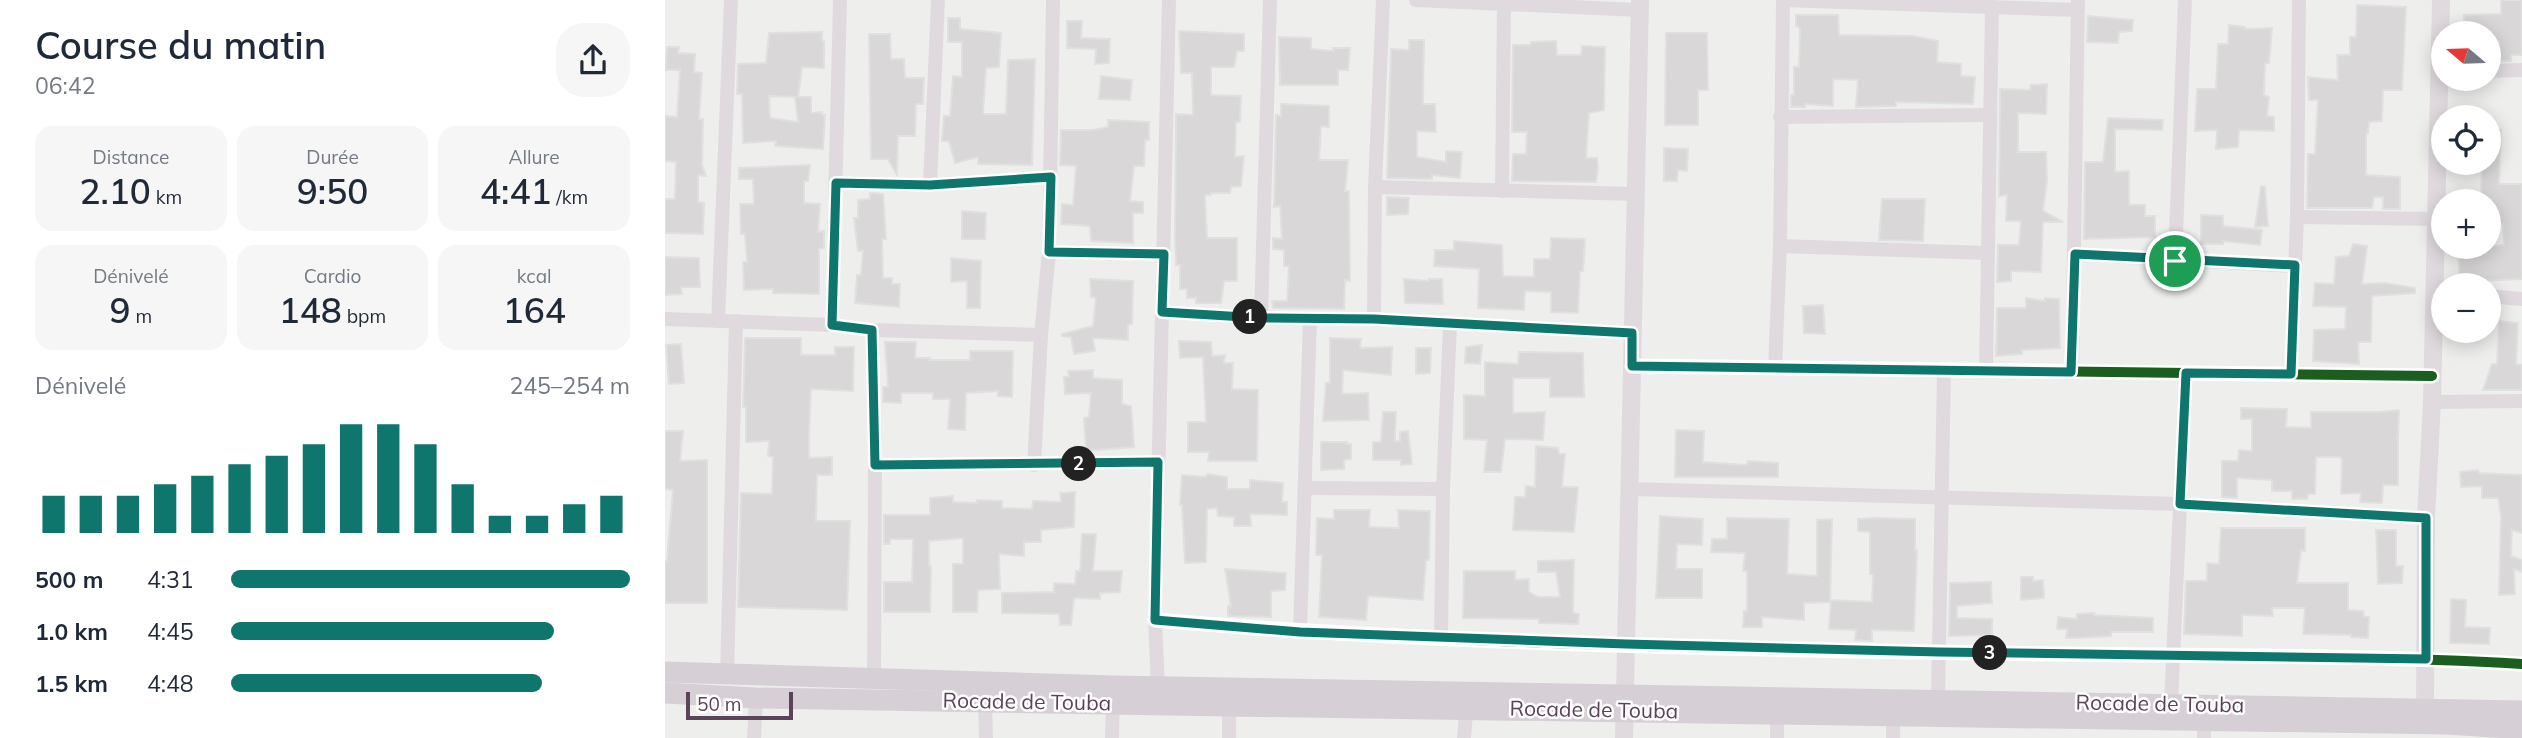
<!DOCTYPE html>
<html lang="fr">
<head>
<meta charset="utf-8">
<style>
	body { margin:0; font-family:Mulish,sans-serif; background:#f6f6f7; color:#1f2937; height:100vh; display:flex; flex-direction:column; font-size:26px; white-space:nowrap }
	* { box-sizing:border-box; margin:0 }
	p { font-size:23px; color:#747a83 }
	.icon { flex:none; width:38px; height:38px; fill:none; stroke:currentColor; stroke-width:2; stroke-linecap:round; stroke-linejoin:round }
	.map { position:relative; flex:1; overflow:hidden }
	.panel { display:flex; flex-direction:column; background:#fff; width:665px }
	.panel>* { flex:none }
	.needle { width:46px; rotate:289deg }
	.buttons { position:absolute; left:1766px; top:21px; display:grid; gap:14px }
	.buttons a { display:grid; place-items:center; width:70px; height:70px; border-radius:50%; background:#fff; box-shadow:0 4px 18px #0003; font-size:35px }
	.scale { position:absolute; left:21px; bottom:18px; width:107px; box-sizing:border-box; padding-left:7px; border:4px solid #5b4359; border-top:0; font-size:19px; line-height:24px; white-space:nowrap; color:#5b4359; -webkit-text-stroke:5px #fff; paint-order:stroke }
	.pin { position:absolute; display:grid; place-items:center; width:60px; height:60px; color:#fff; margin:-30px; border:4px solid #fff; border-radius:50%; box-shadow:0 2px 7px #0007 }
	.km { position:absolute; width:35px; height:35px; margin:-18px; border-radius:50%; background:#222; color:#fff; font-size:19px; line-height:35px; text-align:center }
	.round { display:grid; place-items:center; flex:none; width:74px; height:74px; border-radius:28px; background:#f6f6f7 }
	.headline { display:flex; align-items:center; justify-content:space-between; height:119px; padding:0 35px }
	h1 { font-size:38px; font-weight:600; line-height:52px }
	.stats { display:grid; grid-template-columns:repeat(3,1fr); gap:10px; height:119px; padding:7px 35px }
	.stats div { display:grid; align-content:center; border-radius:18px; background:#f6f6f7; text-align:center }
	.stats b { font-size:35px; font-weight:600 }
	.stats small { font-size:19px; font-weight:400 }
	.stats p { font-size:19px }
	.chart { height:196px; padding:14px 35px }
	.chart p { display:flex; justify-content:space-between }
	.chart svg { width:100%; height:126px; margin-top:7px; stroke:#0f766e; stroke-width:6 }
	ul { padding:0 35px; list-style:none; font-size:23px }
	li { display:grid; grid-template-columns:112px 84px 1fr; align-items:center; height:52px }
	li i { height:18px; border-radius:9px; background:#0f766e }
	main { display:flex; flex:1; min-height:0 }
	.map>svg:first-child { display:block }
	.building { fill:#dad7d9; stroke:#e1e0e0; stroke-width:2; fill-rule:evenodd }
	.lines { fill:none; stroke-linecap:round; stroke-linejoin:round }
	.minor { stroke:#e0dadf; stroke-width:14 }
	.tertiary { stroke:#e0dadf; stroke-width:18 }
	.primary { stroke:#d7cfd6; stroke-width:21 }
	.cycleway-casing { stroke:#fff; stroke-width:15 }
	.cycleway { stroke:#1b5e20; stroke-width:10 }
	.route-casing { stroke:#fff; stroke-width:14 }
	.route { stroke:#0f766e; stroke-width:9 }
	.labels { text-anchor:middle; stroke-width:5; stroke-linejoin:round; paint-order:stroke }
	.street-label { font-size:21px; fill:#5b4359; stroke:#fff }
</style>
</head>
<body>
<main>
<section class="panel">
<div class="headline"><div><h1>Course du matin</h1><p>06:42</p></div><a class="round"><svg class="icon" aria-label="share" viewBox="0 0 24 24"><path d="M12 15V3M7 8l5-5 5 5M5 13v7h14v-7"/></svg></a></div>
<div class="stats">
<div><p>Distance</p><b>2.10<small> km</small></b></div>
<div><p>Durée</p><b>9:50</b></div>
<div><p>Allure</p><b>4:41<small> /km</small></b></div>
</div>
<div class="stats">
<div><p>Dénivelé</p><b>9<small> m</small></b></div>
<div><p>Cardio</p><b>148<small> bpm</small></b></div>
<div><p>kcal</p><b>164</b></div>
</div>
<div class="chart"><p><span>Dénivelé</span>245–254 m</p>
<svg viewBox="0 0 160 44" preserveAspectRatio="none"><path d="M5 44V31M15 44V31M25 44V31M35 44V27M45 44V24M55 44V20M65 44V17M75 44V13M85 44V6M95 44V6M105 44V13M115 44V27M125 44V38M135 44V38M145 44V34M155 44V31"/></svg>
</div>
<ul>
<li><b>500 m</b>4:31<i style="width:100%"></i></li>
<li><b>1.0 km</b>4:45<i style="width:81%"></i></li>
<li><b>1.5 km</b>4:48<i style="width:78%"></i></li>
</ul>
</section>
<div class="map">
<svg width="1857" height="738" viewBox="0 0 1857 738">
	<rect width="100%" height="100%" fill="#eeefed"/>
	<g class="building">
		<polygon points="1836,0 1857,0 1857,55 1846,55 1846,61 1834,61 1834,41 1824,40 1824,33 1799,33 1799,15 1836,14"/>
		<polygon points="1692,5 1741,7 1737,90 1718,90 1717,121 1704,122 1703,133 1701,133 1701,175 1735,177 1735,209 1718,209 1718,197 1709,197 1707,208 1642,208 1643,154 1650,154 1653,100 1644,100 1643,77 1673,80 1672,55 1685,55 1685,37 1691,37"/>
		<polygon points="1131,15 1173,15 1174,35 1248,36 1273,41 1272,62 1296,64 1296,76 1310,77 1308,104 1231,102 1231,106 1191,107 1193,80 1168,79 1168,106 1140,104 1140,107 1126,107 1126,95 1129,95 1129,67 1134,67 1135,28 1131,26"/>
		<polygon points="1423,16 1468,20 1467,31 1454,32 1453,43 1422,42"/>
		<polygon points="283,18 295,18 295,29 336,33 334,67 321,68 318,114 341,114 343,60 370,59 367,165 313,164 313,157 290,163 284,141 277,141 279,116 285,116 288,76 297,77 297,42 283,42"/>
		<polygon points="402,21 417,21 416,38 445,39 444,63 430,64 431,49 402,48"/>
		<polygon points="1564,25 1580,27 1580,29 1607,28 1604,63 1600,63 1599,91 1599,95 1604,97 1602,116 1609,117 1609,131 1574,130 1573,147 1551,149 1552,130 1530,131 1532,89 1551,89 1553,44 1563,44"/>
		<polygon points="514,31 579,34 579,51 572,51 569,67 546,67 546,95 576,96 575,122 571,122 570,157 579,156 576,186 566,187 565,193 546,193 546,195 540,195 542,238 572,238 572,281 559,281 556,303 531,303 531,298 522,298 522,289 515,289 515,265 511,265 510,238 511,118 511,114 528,115 527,73 516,73"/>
		<path d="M 157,32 L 157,41 L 159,41 L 159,68 L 137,67 L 133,97 L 146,97 L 146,113 L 157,112 L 157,115 L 160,115 L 158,149 L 110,146 L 111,141 L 78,143 L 77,94 L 72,94 L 73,64 L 101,63 L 104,33 ZM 104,96 L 130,97 L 133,122 L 105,118 Z"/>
		<polygon points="1001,33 1042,33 1043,90 1033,90 1033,125 1000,125"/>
		<polygon points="204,34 225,34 226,59 239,59 240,78 259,78 258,104 251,104 250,136 233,136 232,175 223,159 206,159"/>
		<polygon points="614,37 646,38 646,49 668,51 668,48 685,48 683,70 673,70 673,85 615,85"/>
		<polygon points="744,40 759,40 758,104 770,104 771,132 752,131 752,157 781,162 781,151 797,152 795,178 767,175 767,179 722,178 726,49 744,50"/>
		<polygon points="891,41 892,55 916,55 917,46 940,47 939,110 924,113 921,158 932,158 933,169 931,182 847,181 848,154 861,154 862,132 847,132 848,45 865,45 866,42"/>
		<polygon points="2,47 14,47 13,53 30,54 29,72 37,73 34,119 38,119 37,165 41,176 33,175 33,202 39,203 38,234 0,233 0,199 10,199 11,162 0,161 0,116 12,117 15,70 0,70"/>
		<polygon points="436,76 467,80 465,100 434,99"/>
		<polygon points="1382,84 1381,114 1353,113 1353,152 1381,152 1382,180 1378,211 1398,222 1378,222 1376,272 1346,271 1346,281 1332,282 1333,245 1354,245 1356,221 1341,221 1342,195 1334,196 1335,89 1365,90 1366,85"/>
		<polygon points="616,104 664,106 664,127 656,126 654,160 683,160 680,191 684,191 685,281 680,280 679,309 608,308 607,301 622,301 624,266 619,266 619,250 608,249 608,238 617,239 615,206 609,207 611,115 616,116"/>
		<polygon points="1443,118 1498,120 1497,130 1450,129 1450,172 1464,171 1464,205 1480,205 1480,216 1490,216 1490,237 1419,239 1420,162 1438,162"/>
		<polygon points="443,120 484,122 484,140 480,140 479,166 469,166 465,201 478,202 478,213 468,213 468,243 426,241 425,226 396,224 397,204 408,205 411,166 395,165 396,130 428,130 443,127"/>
		<polygon points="1824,130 1836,130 1834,184 1857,184 1857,279 1795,282 1793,250 1839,245 1838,224 1824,223 1824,201 1816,201 1817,163 1824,163"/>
		<polygon points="999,148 1023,149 1022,171 1013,170 1012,181 999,181"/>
		<polygon points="145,165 143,181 139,181 139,203 155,204 153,232 159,231 159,248 154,249 154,294 108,293 108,289 79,290 78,262 82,262 80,234 76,234 75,204 89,204 88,179 74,179 74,168"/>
		<polygon points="1596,186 1600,187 1603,226 1590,227"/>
		<polygon points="205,193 218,194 221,239 217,239 218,278 227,278 227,284 235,284 234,307 190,303 192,275 196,275 198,251 193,251 189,218 193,218 193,200 205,199"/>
		<polygon points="722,197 744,198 743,214 722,215"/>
		<polygon points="1217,199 1260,199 1258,241 1214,240"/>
		<polygon points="297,211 321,213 320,239 297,239"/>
		<polygon points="1536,215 1558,216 1558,226 1597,230 1595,245 1558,241 1558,244 1536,244"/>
		<polygon points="886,238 920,239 918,271 915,271 913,313 886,312 886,292 860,291 859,310 813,308 814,269 769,266 770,250 789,250 789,241 837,245 838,276 869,277 869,259 885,259"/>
		<polygon points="1688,244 1702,246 1697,284 1720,283 1750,288 1750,293 1707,296 1706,342 1693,342 1694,364 1648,361 1649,330 1680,329 1681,307 1648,306 1650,283 1669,284 1671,257 1684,256"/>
		<polygon points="0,257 34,258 35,287 16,287 17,294 0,295"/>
		<polygon points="286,258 316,261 315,308 302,308 302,281 286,282"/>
		<polygon points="425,279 468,281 467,324 463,325 463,340 428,338 430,351 409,354 406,337 397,336 397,334 428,326 431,298 426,297"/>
		<polygon points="739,279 764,281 764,279 777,279 778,304 740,303"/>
		<polygon points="1361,298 1380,301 1380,298 1394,299 1395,348 1357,350 1357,354 1331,356 1332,308 1361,308"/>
		<polygon points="1158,305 1160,334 1139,333 1138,306"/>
		<polygon points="1834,321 1853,323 1851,364 1857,365 1857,390 1818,390 1827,364 1832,364"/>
		<polygon points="80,338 136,338 136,355 170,355 170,347 189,347 188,391 146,389 144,433 144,458 167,457 167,475 152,475 151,521 185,521 182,610 73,607 76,493 107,494 108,457 103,456 104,441 81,442 81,407 78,407"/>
		<polygon points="665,338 696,339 695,348 727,347 726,375 678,370 677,394 703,393 704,420 658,421 661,383 665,383"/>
		<polygon points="514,341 546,342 547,356 560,355 559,363 568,363 567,389 593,390 592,461 543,461 544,452 523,452 523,422 541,422 538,357 515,358"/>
		<polygon points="220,342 251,342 250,358 265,358 265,360 305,360 305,351 348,351 347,397 333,396 333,391 301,393 300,430 283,429 285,399 268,399 268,393 236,393 236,403 218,402 218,387 223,387"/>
		<polygon points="16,344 19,383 4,384 1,345"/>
		<polygon points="817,345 815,364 800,363 801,347"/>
		<polygon points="751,348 766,348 765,373 751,374"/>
		<polygon points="854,352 918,353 919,397 885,397 885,378 848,378 848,413 880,412 878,440 840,439 836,472 819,472 822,440 799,439 799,395 820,396 820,362 853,364"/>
		<polygon points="428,370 428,378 457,380 457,404 466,406 469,447 421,451 419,418 424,417 426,393 400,394 399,377 404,377 403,371"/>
		<polygon points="1576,408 1622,409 1621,427 1646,428 1646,412 1714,412 1734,410 1733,439 1731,439 1733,439 1733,485 1718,485 1717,503 1695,502 1696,493 1676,494 1677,460 1675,457 1651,457 1650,494 1643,494 1642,499 1627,499 1627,491 1607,491 1607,480 1572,478 1572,498 1557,497 1557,461 1573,461 1574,450 1587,451 1587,419 1576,419"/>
		<polygon points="718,412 731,412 730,441 735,441 735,432 743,431 747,464 736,465 736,460 708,460 708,442 716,442"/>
		<polygon points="1011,430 1039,431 1038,462 1082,465 1083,461 1113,463 1113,477 1010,477"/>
		<polygon points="0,431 18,431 15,461 42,460 42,603 0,603 0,561 2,561 8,490 0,489"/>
		<polygon points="656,442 682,442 681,444 686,444 686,459 679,460 679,469 656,470"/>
		<polygon points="871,446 893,448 894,454 900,454 897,487 913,487 909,532 848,530 850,497 860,497 861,486 870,487"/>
		<polygon points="1813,470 1814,473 1857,475 1857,533 1847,530 1846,556 1857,560 1857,572 1849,569 1850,594 1834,595 1836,516 1833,498 1817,498 1817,486 1796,487 1795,472"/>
		<polygon points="542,474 562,477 562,489 585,489 585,480 618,483 617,502 622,502 622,515 585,514 586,526 569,526 569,517 553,516 552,508 542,509 541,562 520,563 517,505 515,505 517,475 541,477"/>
		<polygon points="410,492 409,527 376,530 376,542 359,542 359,556 334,554 335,589 313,590 312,612 288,612 288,564 298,564 298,538 264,541 264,566 266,566 265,612 219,612 219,582 247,582 248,539 225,539 225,544 219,544 219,515 265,515 265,498 288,496 288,502 312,503 312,500 337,501 337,508 367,509 368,501 396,502 395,493"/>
		<polygon points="669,510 705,510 704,527 734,528 733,510 765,511 764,560 761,560 758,600 703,596 701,620 654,617 657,555 651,555 652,518 669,519"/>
		<polygon points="995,516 1038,519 1037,545 1012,544 1011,569 1037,569 1037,598 991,598"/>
		<polygon points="1062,518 1124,519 1122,574 1152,576 1152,520 1167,519 1165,602 1139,603 1139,620 1097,617 1097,627 1078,627 1079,611 1082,611 1082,571 1078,571 1080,553 1046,552 1047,539 1062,539"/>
		<polygon points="1211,518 1250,519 1250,550 1252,550 1249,631 1207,630 1207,641 1190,640 1191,630 1164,629 1166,600 1207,602 1208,574 1205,574 1205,532 1193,531 1193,519"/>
		<polygon points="1556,528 1640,528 1640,551 1636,550 1632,583 1683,583 1683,610 1698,611 1699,617 1704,617 1703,638 1686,637 1686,635 1638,634 1640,608 1607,608 1608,616 1577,615 1577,636 1519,634 1521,581 1542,581 1542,563 1554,564"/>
		<polygon points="1711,530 1731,530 1731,566 1738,566 1737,583 1713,584"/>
		<polygon points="417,534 431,534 428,571 457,571 455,592 435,593 435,599 409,598 406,625 395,625 394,614 337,613 337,593 389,592 389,583 410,584 411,571 415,571"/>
		<polygon points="909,560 908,613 914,614 913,624 874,623 874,619 798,618 799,571 850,571 850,580 864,579 864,592 873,597 895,597 891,572 873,572 873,561"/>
		<polygon points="560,569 621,573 620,590 606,591 606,617 563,616 563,606 566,606"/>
		<polygon points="1356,577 1368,577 1368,581 1378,580 1379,598 1356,600"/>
		<polygon points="1326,582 1327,603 1292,606 1292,618 1327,619 1327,635 1284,636 1285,583"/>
		<polygon points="1786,599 1801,600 1800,627 1825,628 1824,644 1785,643"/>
		<polygon points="1429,613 1429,615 1488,618 1488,632 1446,632 1446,636 1411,638 1401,638 1402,629 1392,629 1393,617 1412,619 1412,614"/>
	</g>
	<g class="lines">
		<g class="minor">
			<polyline points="751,0 974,10"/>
			<polyline points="1118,0 1412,10"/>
			<polyline points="1824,71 1857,70"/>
			<polyline points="1115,117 1325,115"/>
			<polyline points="171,183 265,185 386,177"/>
			<polyline points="265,185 273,0"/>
			<polyline points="710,187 970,194"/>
			<polyline points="837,191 839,0"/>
			<polyline points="1632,217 1771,219"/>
			<polyline points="1115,246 1322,253"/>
			<polyline points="384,252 499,254"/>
			<polyline points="1410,254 1630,266"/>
			<polyline points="1510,261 1520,0"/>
			<polyline points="1824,296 1857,299"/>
			<polyline points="497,312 596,318 709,319 967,333"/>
			<polyline points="596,318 605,0"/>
			<polyline points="0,319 167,325 207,330 376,335"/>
			<polyline points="709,319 710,187 718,0"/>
			<polyline points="53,321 66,0"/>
			<polyline points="167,325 175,0"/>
			<polyline points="207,330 210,465 209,678"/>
			<polyline points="967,366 1767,376"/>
			<polyline points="1110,368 1115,246 1118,0"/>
			<polyline points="1321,371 1327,7"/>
			<polyline points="1407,372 1413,0"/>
			<polyline points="1626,374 1632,217 1634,0"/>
			<polyline points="1767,402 1857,401"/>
			<polyline points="210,465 493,462"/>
			<polyline points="369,465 376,335 384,252 388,0"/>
			<polyline points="640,488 778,489"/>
			<polyline points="964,489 1515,504 1761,518"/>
			<path d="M 490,620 C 789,645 1090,650 1390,654 C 1546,656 1701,655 1857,664"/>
			<polyline points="635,632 645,318"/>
			<polyline points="776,638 778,489 785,325"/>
			<polyline points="62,676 71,321"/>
			<polyline points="493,686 490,620 504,0"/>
			<polyline points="1273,700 1279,370"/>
			<polyline points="320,702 321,738"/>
			<polyline points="1506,704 1521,373"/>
			<polyline points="89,738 91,698"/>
			<polyline points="447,738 448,698"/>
			<polyline points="564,738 564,706"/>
			<polyline points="799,738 802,701"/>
			<polyline points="1112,738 1112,713"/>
			<polyline points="1228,738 1228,717"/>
			<polyline points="1539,738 1539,721"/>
		</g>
		<g class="tertiary">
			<polyline points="1760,710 1761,518 1767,402 1776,0"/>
			<polyline points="959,738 975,0"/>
		</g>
		<g class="primary">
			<polyline points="0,672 448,686 1857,711"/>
			<polyline points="0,693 91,698 564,706 1782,724 1857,729"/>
		</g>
		<g class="cycleway-casing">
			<g id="cycleway">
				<polyline points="967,366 1767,376"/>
				<path d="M 490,620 C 789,645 1090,650 1390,654 C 1546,656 1701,655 1857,664"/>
			</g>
		</g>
		<use href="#cycleway" class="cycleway"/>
	</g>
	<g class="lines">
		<g class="route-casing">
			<polygon id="route" points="386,177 384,252 499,254 497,312 596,318 709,319 967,333 967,366 1406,372 1410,254 1630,265 1626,374 1521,373 1515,504 1761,518 1761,659 1274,652 961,644 635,632 490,620 493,462 210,465 207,330 167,325 171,183 265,185"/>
		</g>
		<use href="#route" class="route"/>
	</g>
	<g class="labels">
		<g class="street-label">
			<text transform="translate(362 702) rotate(1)" y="7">Rocade de Touba</text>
			<text transform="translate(1495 704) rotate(1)" y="7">Rocade de Touba</text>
			<text transform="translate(929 710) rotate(1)" y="7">Rocade de Touba</text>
		</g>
	</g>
</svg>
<div class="buttons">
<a><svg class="needle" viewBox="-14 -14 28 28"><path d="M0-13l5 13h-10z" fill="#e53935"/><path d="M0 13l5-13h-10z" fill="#747a83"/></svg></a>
<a><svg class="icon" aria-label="locate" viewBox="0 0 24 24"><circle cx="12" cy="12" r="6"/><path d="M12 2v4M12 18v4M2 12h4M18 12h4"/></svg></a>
<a>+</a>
<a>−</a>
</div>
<div class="scale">50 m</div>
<div class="pin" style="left:1510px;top:261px;background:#1e9e55"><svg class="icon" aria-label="arrive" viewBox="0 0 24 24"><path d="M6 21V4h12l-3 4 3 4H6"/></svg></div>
<b class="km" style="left:585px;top:317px">1</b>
<b class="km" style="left:414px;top:464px">2</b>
<b class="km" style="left:1325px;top:653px">3</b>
</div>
</main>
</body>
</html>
